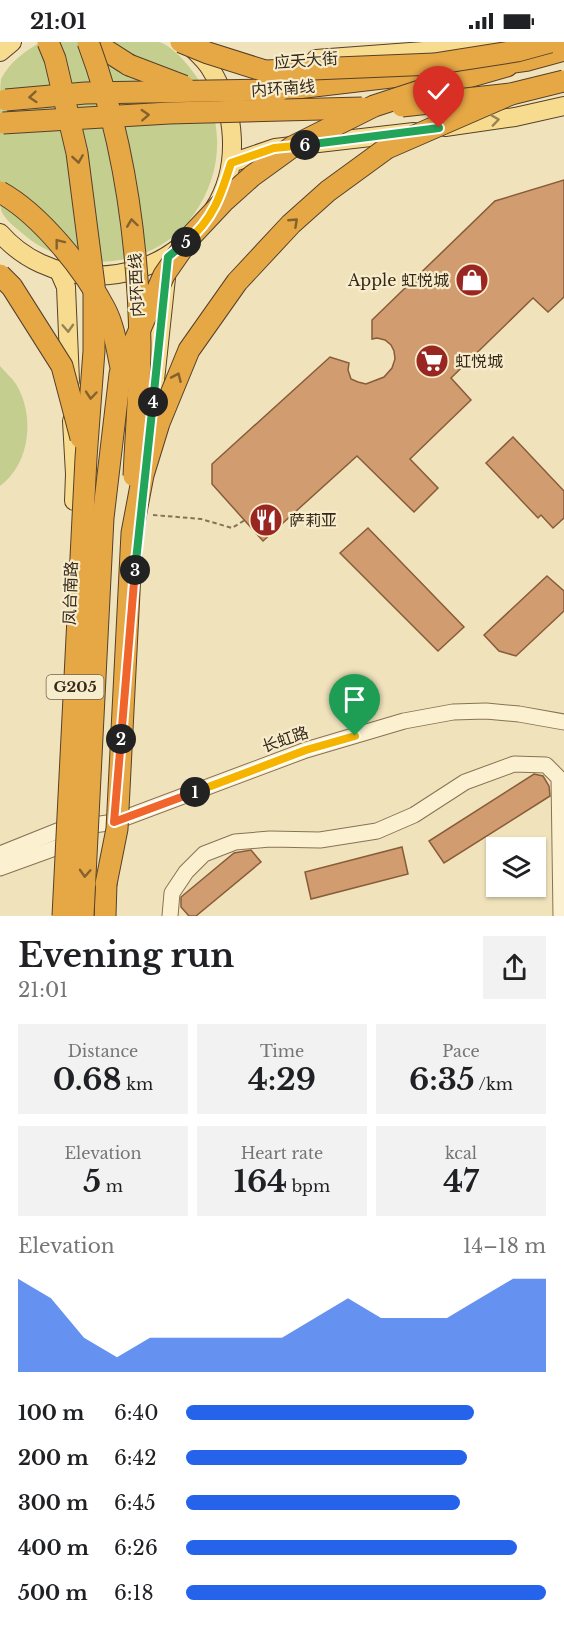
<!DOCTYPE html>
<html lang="en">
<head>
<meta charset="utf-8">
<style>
	body { margin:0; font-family:"Libre Baskerville","Noto Sans SC",serif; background:#f2f2f2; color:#202124; height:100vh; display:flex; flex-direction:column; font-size:22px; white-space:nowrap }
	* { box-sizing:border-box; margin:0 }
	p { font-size:20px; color:#757577 }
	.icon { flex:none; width:33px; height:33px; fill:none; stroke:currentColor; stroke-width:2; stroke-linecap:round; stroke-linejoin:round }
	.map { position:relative; height:874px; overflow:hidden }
	.drawer { display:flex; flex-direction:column; background:#fff; flex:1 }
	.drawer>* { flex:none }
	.buttons { position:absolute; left:486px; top:795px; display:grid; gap:12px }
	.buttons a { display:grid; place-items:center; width:60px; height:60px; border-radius:0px; background:#fff; box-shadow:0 2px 4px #0004; font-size:30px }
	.pin { position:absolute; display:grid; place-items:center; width:51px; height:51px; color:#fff; margin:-62px -26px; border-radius:50% 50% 50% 0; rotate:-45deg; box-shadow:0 0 6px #0007 }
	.pin .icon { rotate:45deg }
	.km { position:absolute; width:30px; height:30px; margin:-15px; border-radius:50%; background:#222; color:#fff; font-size:16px; line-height:30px; text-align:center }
	.round { display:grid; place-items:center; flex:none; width:63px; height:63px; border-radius:0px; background:#f2f2f2 }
	.headline { display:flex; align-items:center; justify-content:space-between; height:102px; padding:0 18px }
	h1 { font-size:33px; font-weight:700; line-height:45px }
	.stats { display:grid; grid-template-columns:repeat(3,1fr); gap:9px; height:102px; padding:6px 18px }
	.stats div { display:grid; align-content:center; border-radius:0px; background:#f2f2f2; text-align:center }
	.stats b { font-size:30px; font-weight:700 }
	.stats small { font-size:16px; font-weight:400 }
	.stats p { font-size:16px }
	.chart { height:168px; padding:12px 18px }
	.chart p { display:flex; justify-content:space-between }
	.chart svg { width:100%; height:108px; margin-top:6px; fill:#2563eb; opacity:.7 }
	ul { padding:0 18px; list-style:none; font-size:20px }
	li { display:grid; grid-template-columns:96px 72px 1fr; align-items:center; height:45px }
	li i { height:15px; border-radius:8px; background:#2563eb }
	.status { display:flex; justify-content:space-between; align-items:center; height:42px; padding:0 30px; background:#fff; direction:ltr }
	.status svg { height:16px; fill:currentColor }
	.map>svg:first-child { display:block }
	.green { fill:#c4ce8f }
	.building { fill:#d19c6f; stroke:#895c39; stroke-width:1.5 }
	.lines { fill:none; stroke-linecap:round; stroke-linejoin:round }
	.minor-casing { stroke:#887254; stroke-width:17 }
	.major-casing { stroke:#554029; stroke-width:20 }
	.highway-casing { stroke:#554029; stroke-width:23 }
	.path { stroke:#887254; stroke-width:2; stroke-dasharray:4.5 3; stroke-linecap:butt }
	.minor { stroke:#fbf0cf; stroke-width:15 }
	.major { stroke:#f7dc90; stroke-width:18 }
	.highway { stroke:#e6a745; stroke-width:21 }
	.highway-bridge-casing { stroke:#554029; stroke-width:23; stroke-linecap:butt }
	.highway-bridge { stroke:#e6a745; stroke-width:21 }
	.oneway { stroke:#85622d }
	.oneway2 { stroke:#968255 }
	.split-1-casing { stroke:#fff; stroke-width:12 }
	.split-2-casing { stroke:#fff; stroke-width:12 }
	.split-3-casing { stroke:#fff; stroke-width:12 }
	.split-4-casing { stroke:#fff; stroke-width:12 }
	.split-5-casing { stroke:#fff; stroke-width:12 }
	.split-6-casing { stroke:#fff; stroke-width:12 }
	.split-7-casing { stroke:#fff; stroke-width:12 }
	.split-1 { stroke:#f5b400; stroke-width:8 }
	.split-2 { stroke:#f0652b; stroke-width:8 }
	.split-3 { stroke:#f0652b; stroke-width:8 }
	.split-4 { stroke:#22a559; stroke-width:8 }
	.split-5 { stroke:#22a559; stroke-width:8 }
	.split-6 { stroke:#f5b400; stroke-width:8 }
	.split-7 { stroke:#22a559; stroke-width:8 }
	.labels { text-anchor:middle; stroke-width:4.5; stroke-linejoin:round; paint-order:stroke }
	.shield { fill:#f7edcc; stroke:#70644f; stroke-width:1.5 }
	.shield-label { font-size:15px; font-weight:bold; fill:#36291a }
	.street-label { font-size:16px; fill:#36291a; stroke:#f7edcc }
	.poi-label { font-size:16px; fill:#36291a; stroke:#f7edcc; text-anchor:start }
</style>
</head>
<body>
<div class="status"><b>21:01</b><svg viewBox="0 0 49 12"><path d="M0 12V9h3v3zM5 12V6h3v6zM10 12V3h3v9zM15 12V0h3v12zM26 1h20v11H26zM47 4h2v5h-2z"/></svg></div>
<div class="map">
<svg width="564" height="874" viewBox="0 0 564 874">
	<rect width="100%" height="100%" fill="#f0e3bc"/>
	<g class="green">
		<path d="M 41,0 C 70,0 98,0 127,0 C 137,0 149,0 159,0 C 170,3 183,17 190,26 C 225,69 226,127 194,172 C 156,228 71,235 22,191 C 15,185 4,177 1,168 C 0,161 0,149 0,141 C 0,117 0,92 0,68 C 0,59 0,45 1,37 C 9,21 26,8 41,0 Z"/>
		<path d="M 0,324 C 5,330 11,335 16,342 C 35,373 31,421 0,444 Z"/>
	</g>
	<g class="building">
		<polygon points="564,138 564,255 548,270 533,256 451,336 471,358 410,417 438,446 414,470 357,414 263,499 212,442 212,422 330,315 349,321 348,328 351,337 358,340 366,342 384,335 392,326 395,317 394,309 391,303 385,298 377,296 372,297 372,278 495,159"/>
		<polygon points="513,395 564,449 564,476 553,486 541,473 538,476 486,421"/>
		<polygon points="368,486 464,585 438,609 340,511"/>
		<polygon points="547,534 564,549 564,569 516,614 499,609 484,593"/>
		<polygon points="534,732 543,734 549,744 550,754 444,821 429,799"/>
		<polygon points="402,805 408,832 311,857 305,830"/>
		<polygon points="251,808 261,820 196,874 189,874 181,865 181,855 234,811"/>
	</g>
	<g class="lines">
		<g class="minor-casing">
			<g id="minor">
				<polyline points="0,812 60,788 114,780 306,708 404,679 453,670 486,669 519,672 564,680"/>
				<polyline points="0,826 58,805"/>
				<polyline points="170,874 172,851 186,830 204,812 235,800 270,797 320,798 377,789 414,773 465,740 514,722 546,723 559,736 561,874"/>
			</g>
		</g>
		<g class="major-casing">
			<g id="major">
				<path d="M 191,5 C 198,12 205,18 210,26 C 236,67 241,125 214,167"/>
				<polyline points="0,10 12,0"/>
				<polyline points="316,17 491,4"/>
				<polyline points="445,85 515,75 564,64"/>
				<polyline points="231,121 275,106 414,90"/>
				<path d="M 0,191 C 46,244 130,247 182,203"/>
				<polyline points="59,229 66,245 70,339"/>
				<polyline points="72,379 75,432 74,459"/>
				<polyline points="149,394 166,236"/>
			</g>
		</g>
		<g class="highway-casing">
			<g id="highway">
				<polyline points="93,0 129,23"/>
				<polyline points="492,23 528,18 564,8"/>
				<polyline points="280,48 425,31"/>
				<polyline points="423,48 507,24"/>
				<polyline points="105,874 106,842"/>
			</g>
		</g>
		<polyline class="path" points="153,473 201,477 232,486 245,478"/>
		<use href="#minor" class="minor"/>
		<use href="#major" class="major"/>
		<use href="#highway" class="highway"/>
		<g class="highway-bridge-casing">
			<g id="highway-bridge">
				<polyline points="48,0 55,17 77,111 94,243 94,309 86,416 63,874"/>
				<path d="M 88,0 C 124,96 138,199 140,301 C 140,345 136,390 134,434"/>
				<polyline points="181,0 208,11 265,29 434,22 517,9 550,0"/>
				<polyline points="129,23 184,44"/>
				<polyline points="6,58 85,51 280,48"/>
				<polyline points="402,64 511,52 564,39"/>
				<polyline points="3,81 169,71 362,66"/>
				<path d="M 0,150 C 40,172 84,227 105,267 C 115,286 117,309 122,330"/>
				<polyline points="0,233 12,245 62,324 81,396"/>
				<polyline points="106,842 117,787 132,491 143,433 159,381 189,308 237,240 291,182 328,149 387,106 511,52"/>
				<polyline points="83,874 103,476 120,332 164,233 191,194 223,160 252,134 292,105 374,64 423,48"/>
			</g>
		</g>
		<use href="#highway-bridge" class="highway-bridge"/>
	</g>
	<defs><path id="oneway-chevron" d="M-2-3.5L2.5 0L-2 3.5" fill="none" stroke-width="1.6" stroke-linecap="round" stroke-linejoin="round" transform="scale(1.5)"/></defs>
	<g class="oneway">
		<use href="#oneway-chevron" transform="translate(33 55) rotate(175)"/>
		<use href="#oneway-chevron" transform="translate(145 73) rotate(-3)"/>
		<use href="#oneway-chevron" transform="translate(78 117) rotate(81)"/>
		<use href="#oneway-chevron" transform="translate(294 180) rotate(-43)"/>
		<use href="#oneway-chevron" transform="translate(132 181) rotate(-98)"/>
		<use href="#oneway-chevron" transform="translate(59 201) rotate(-128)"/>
		<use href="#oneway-chevron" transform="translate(177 335) rotate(-66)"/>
		<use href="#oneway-chevron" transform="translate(91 353) rotate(95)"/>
		<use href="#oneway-chevron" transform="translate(85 831) rotate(93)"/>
	</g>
	<g class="oneway2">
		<use href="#oneway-chevron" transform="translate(495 78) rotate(-8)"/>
		<use href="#oneway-chevron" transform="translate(68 286) rotate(87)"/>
	</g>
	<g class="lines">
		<g class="split-1-casing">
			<polyline id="split-1" points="195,750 306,708 355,694"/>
		</g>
		<g class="split-2-casing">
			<polyline id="split-2" points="121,697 114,780 195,750"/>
		</g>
		<g class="split-3-casing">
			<polyline id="split-3" points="121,697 135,528"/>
		</g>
		<g class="split-4-casing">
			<polyline id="split-4" points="135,528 153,360"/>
		</g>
		<g class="split-5-casing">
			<polyline id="split-5" points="153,360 168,215 186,200"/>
		</g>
		<g class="split-6-casing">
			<path id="split-6" d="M 186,200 C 213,178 221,153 231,121 L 274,106 L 305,103"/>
		</g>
		<g class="split-7-casing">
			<polyline id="split-7" points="305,103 439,86"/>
		</g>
		<use href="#split-1" class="split-1"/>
		<use href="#split-2" class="split-2"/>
		<use href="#split-3" class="split-3"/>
		<use href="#split-4" class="split-4"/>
		<use href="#split-5" class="split-5"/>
		<use href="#split-6" class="split-6"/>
		<use href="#split-7" class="split-7"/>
	</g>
	<defs>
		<g id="shop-disc" transform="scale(1.725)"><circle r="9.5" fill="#9a2621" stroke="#f7edcc"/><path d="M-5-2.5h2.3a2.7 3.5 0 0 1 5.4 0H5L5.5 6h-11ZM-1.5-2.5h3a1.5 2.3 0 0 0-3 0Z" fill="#fff"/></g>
		<g id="supermarket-disc" transform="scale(1.725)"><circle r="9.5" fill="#9a2621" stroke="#f7edcc"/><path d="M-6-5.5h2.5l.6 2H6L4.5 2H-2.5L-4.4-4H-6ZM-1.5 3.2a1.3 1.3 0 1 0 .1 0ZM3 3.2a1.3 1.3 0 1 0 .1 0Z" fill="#fff"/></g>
		<g id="restaurant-disc" transform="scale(1.725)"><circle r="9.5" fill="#9a2621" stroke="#f7edcc"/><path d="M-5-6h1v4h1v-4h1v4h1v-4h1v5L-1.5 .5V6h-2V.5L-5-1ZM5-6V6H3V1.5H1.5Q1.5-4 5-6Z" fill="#fff"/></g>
	</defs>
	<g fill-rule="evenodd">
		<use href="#shop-disc" x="472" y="238"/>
		<use href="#supermarket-disc" x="432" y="319"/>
		<use href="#restaurant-disc" x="266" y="478"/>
	</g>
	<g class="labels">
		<rect class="shield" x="46.5" y="633" width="57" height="24" rx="4.5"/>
		<g class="shield-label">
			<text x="75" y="650">G205</text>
		</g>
		<g class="street-label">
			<text transform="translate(306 18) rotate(-4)" y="6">应天大街</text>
			<text transform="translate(283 46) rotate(-4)" y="6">内环南线</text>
			<text transform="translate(136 243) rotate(-93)" y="6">内环西线</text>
			<text transform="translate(70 551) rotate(-88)" y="6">凤台南路</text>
			<text transform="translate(285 697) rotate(-19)" y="6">长虹路</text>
		</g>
		<g class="poi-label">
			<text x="449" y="244" text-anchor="end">Apple 虹悦城</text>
			<text x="455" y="325">虹悦城</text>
			<text x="289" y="484">萨莉亚</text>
		</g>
	</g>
</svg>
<div class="buttons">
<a><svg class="icon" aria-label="layers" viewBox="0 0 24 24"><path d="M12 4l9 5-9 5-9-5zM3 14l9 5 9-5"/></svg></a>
</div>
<div class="pin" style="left:355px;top:694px;background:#1e9e55"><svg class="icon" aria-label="arrive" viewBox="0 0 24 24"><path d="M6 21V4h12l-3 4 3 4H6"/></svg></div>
<div class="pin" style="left:439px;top:86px;background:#d93025"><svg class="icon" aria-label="check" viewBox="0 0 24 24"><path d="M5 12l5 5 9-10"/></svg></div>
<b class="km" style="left:195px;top:750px">1</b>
<b class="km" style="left:121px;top:697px">2</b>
<b class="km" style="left:135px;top:528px">3</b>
<b class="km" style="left:153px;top:360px">4</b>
<b class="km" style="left:186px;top:200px">5</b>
<b class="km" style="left:305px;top:103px">6</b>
</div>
<section class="drawer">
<div class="headline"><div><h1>Evening run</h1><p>21:01</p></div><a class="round"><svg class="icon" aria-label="share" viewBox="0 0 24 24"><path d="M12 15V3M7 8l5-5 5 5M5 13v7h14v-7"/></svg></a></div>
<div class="stats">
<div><p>Distance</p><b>0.68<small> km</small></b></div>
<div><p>Time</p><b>4:29</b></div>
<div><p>Pace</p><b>6:35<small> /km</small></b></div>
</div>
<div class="stats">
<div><p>Elevation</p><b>5<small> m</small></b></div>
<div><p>Heart rate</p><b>164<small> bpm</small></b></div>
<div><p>kcal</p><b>47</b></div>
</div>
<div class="chart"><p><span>Elevation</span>14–18 m</p>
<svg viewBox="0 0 160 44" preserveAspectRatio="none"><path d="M0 44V6L10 14L20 30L30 38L40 30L50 30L60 30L70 30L80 30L90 22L100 14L110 22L120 22L130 22L140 14L150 6L160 6V44z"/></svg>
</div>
<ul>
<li><b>100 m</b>6:40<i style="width:80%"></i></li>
<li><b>200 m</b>6:42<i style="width:78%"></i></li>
<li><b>300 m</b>6:45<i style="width:76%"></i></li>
<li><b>400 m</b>6:26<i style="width:92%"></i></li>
<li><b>500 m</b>6:18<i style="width:100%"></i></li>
</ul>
</section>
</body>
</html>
